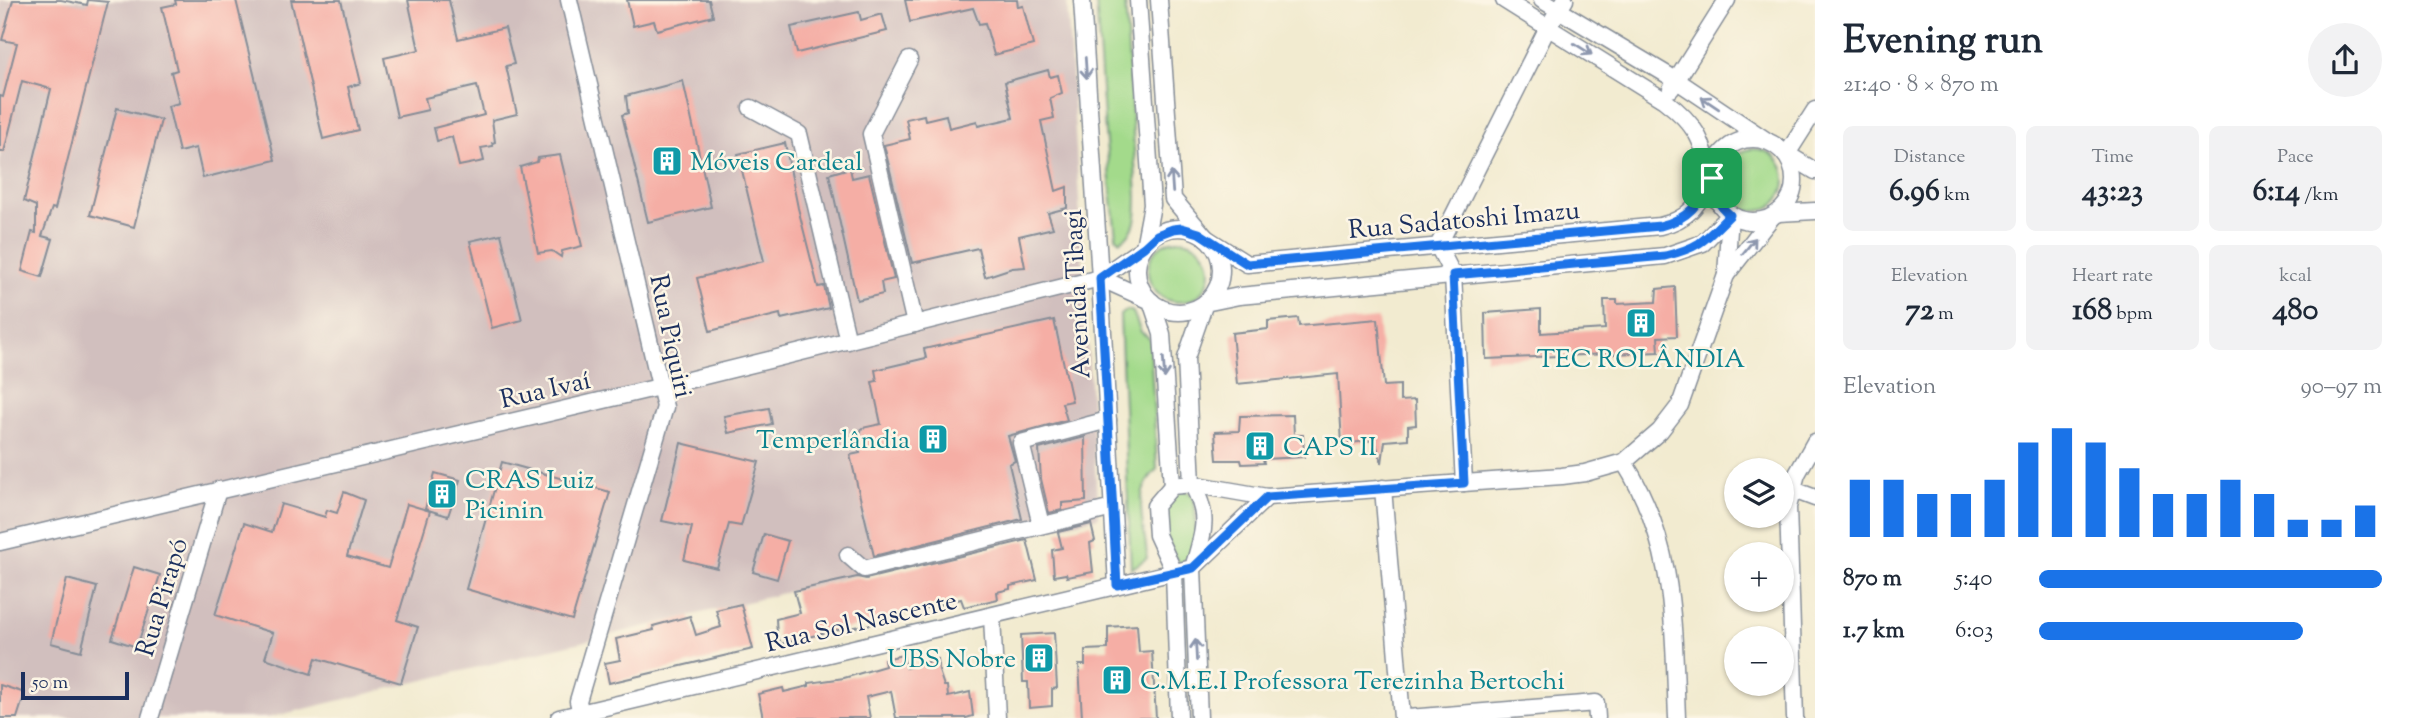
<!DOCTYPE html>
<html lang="en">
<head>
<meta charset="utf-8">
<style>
	body { margin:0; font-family:"Sorts Mill Goudy",serif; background:#f2f2f3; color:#1f2937; height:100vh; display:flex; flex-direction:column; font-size:26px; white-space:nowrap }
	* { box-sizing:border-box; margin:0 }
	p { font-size:23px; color:#747a83 }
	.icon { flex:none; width:38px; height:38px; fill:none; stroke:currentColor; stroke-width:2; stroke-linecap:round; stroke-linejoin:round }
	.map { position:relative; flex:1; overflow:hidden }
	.sheet { display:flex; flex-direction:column; background:#fff; width:595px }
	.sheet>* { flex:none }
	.fabs { position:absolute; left:1724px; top:458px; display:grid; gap:14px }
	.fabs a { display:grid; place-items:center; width:70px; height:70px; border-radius:50%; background:#fff; box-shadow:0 2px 5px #0004; font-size:35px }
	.scale { position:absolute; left:21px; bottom:18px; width:108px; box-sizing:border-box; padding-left:7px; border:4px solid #1b2f5e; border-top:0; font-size:19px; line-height:24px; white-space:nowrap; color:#1b2f5e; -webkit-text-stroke:5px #fcf5e5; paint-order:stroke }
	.pin { position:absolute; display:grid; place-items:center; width:60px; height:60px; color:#fff; margin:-30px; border-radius:14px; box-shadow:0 4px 10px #0006 }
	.round { display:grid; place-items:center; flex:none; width:74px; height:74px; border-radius:37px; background:#f2f2f3 }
	.summary { display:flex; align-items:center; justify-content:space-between; height:119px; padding:0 28px }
	h1 { font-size:38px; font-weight:700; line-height:52px }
	.figures { display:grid; grid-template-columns:repeat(3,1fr); gap:10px; height:119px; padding:7px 28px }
	.figures div { display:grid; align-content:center; border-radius:10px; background:#f2f2f3; text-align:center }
	.figures b { font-size:30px; font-weight:700 }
	.figures small { font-size:19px; font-weight:400 }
	.figures p { font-size:19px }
	.chart { height:196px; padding:14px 28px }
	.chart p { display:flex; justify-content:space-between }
	.chart svg { width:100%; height:126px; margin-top:7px; stroke:#1a73e8; stroke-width:6 }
	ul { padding:0 28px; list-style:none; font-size:23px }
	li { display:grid; grid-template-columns:112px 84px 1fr; align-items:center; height:52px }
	li i { height:18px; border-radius:9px; background:#1a73e8 }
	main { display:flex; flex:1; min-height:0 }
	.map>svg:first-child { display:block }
	.industrial { fill:#d1bfbe }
	.green { fill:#a3da8b; stroke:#5f8474; stroke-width:2 }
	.building { fill:#f5aea5 }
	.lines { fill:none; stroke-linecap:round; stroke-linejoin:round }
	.minor-casing { stroke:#868d97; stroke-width:19 }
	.minor { stroke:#fff; stroke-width:16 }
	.oneway { stroke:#8d97ae }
	.route-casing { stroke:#fff; stroke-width:14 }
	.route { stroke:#1a73e8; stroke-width:9 }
	.labels { text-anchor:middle; stroke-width:5; stroke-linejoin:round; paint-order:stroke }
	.culture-label { font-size:26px; fill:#0d838f; stroke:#fcf5e5; text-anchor:start }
	.street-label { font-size:26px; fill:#1b2f5e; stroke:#fcf5e5 }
</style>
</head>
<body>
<main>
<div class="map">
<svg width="1815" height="718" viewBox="0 0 1815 718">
	<rect width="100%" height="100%" fill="#fcf5e5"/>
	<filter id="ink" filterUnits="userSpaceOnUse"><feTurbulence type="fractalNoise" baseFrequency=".0143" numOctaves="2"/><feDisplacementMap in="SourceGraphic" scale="14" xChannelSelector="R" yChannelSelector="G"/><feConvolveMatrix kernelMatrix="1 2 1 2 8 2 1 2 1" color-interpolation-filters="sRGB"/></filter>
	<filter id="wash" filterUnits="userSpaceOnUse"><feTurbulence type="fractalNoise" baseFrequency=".00686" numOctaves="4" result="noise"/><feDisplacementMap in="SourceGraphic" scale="28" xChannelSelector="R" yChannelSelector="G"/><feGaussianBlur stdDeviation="1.57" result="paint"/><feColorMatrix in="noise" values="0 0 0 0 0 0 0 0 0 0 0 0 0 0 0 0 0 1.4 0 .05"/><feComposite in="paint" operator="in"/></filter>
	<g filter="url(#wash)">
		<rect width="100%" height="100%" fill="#f2ebd0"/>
		<polygon class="industrial" points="0,0 1067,0 1098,517 267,718 0,718"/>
		<g class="green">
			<path d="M 1096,0 L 1125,0 L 1137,197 C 1137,214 1137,233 1120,241 L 1116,237 L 1105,133 Z"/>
			<circle cx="1754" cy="180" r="31"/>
			<circle cx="1179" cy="271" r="31"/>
			<path d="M 1128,310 L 1133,312 L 1141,332 L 1148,337 L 1150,341 L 1157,469 C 1129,496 1146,526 1147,558 L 1131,569 L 1120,315 Z"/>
			<path d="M 1187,491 L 1193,496 C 1197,512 1200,563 1178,563 C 1167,538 1153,519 1171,493 Z"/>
		</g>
		<g id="blocks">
			<g class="building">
				<polygon points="13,0 61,0 87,5 88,0 108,2 55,209 52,208 42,236 53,239 42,277 22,271 32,232 36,233 36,206 24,201 51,89 22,81 4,152 0,152 0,96 3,97 17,43 2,40"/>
				<polygon points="175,0 236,0 275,160 203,178 196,148 179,152 168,106 179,103 171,72 177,70 162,7 176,4"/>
				<polygon points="291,0 341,0 361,83 348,87 358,130 323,139"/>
				<polygon points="408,0 449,0 458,39 505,28 514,64 506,66 517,114 492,120 495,142 492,143 493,146 481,148 484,161 459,166 452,137 437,141 434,128 484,115 477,86 425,98 428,110 397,117 384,58 419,50"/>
				<polygon points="627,0 709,0 713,16 657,30 654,21 633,26"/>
				<polygon points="905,0 1017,0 1018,7 1023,6 1033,45 994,55 985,23 979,24 973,8 910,22"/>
				<polygon points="859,12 861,20 882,14 887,31 797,53 791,27"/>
				<polygon points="1048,70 1050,77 1058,75 1062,93 1050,98 1054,118 1041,121 1056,191 1067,187 1067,208 1048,213 1053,228 1019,236 1025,267 1012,268 985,277 978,248 912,263 884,145 910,139 906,119 924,115 925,120 946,115 949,128 977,121 978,126 1013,118 1005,82"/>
				<polygon points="683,81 711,207 648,222 622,115 628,113 626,96"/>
				<polygon points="117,108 161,120 134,227 90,215"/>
				<polygon points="785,143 798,208 818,287 824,286 829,308 781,319 780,314 710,331 697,278 764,261 738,154"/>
				<polygon points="560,155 582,246 562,251 561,257 552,251 538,253 520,167 537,162 538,158"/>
				<polygon points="850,168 852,178 869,174 894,279 881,282 883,294 857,300 829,174"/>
				<polygon points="501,234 522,320 492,328 470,241"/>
				<polygon points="1675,287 1677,336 1658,337 1659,352 1486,359 1485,313 1541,309 1541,333 1605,329 1604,300 1617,300 1617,304 1656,302 1657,289"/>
				<polygon points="1298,318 1299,326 1378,319 1384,386 1400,385 1400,401 1415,400 1416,425 1408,426 1408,439 1385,441 1382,463 1375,440 1342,444 1338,374 1237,384 1232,333 1268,329 1268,321"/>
				<polygon points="1054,320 1072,401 1062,403 1067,420 1008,436 1015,461 1009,464 1022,519 874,556 850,455 860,453 857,442 862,428 881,424 872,382 877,381 875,370 926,358 924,349"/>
				<polygon points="769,408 772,424 728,433 724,416"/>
				<polygon points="1293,415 1294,435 1303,435 1304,457 1263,459 1264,463 1242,464 1241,460 1217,460 1215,432 1239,431 1240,416"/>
				<polygon points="1085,437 1086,501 1062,503 1062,510 1049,513 1041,479 1039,449"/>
				<polygon points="681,443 759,462 741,526 729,524 717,568 684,560 692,527 662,521"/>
				<polygon points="502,462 610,492 572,620 466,589"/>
				<polygon points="435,473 460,480 448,516 425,509"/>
				<polygon points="344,492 364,500 347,556 388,568 407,504 430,511 397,620 418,627 401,683 316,658 311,674 265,658 273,633 215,615 244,523 272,532 281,504 325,517 327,510 337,513"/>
				<polygon points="1091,524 1095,541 1090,543 1093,572 1067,577 1066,574 1054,576 1052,550 1062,548 1058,532"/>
				<polygon points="764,534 788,541 777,579 753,572"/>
				<polygon points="1027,540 1037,580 1010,586 1010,589 997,592 998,599 964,607 961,599 883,619 884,622 832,631 781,644 777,635 776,619 800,613 794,591 857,577 866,579"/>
				<polygon points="134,567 160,575 137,647 112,639"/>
				<polygon points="67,579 97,587 81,651 51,643"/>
				<polygon points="741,604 753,649 609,683 605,663 620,660 616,639 654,630 653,626 690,616 696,635 721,627 716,610"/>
				<polygon points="1137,625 1139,652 1152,651 1156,718 1082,718 1079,665 1085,665 1085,650 1108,649 1108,627"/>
				<polygon points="1054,633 1057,688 1052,689 1052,706 1029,708 1028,682 1023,682 1021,635"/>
				<polygon points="903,655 906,668 938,659 939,671 944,686 947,686 948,697 970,692 973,716 966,718 896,718 891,691 866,697 870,718 763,718 758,694 783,688 784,692 809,686 809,683 844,678 885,666 884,659"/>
				<polygon points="0,685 25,693 17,718 0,718"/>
			</g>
		</g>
	</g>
	<g filter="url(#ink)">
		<use href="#blocks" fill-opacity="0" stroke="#868d97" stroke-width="2"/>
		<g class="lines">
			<g class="minor-casing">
				<g id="minor">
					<polyline points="569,0 665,407 578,701 582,718"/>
					<polyline points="1082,0 1100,278 1117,585"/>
					<path d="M 1159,0 L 1173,199 L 1206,238 L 1247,264 L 1660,226 C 1690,219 1698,204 1712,179 C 1702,139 1697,125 1664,100 L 1504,0"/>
					<polyline points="1542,0 1676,80 1767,141"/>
					<polyline points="909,60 871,134 915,324"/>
					<polyline points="1671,89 1727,0"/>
					<polyline points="751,108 799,134 848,341"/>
					<polyline points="1815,110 1787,154 1815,171"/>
					<circle cx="1753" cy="180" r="41"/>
					<polyline points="1778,213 1815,211"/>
					<polygon points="1730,215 1726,275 1680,405 1660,431 1624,462 1585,473 1562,476 1267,497 1192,484 1186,358 1205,303 1239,296 1665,256 1703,243"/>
					<circle cx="1179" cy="270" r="42"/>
					<polyline points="1726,275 1771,218"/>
					<polyline points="1100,278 1151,301 1162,334 1172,486"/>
					<path d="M 1624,462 C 1676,545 1673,624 1677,718"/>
					<polyline points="1464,483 1453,275 1438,246 1548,27 1565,0"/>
					<path d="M 1192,484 C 1211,518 1203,533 1193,568 L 1174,572 L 1157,535 L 1155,506 L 1172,486 Z"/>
					<polyline points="1383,488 1402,718"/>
					<polyline points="1791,489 1815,498"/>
					<polyline points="1041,525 1021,443 1108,420"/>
					<polyline points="0,542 672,384 1100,278 1144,247 1152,205 1138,0"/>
					<polyline points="848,555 864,569 1113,508"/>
					<polyline points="992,616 997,718"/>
					<polyline points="150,718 218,490"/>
					<polyline points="559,718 1174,572 1179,718"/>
					<polyline points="1199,718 1193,568 1267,497"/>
					<polyline points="1408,718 1596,703 1597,718"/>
					<polyline points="1795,718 1788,507 1797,474 1815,442"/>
				</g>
			</g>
			<use href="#minor" class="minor"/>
		</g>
		<defs><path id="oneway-shaft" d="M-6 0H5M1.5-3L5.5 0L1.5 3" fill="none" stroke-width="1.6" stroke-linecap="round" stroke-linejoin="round" transform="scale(1.75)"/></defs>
		<g class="oneway">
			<use href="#oneway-shaft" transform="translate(1583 49) rotate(32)"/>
			<use href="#oneway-shaft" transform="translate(1086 68) rotate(86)"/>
			<use href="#oneway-shaft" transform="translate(1710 103) rotate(-146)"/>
			<use href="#oneway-shaft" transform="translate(1172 182) rotate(-94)"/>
			<use href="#oneway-shaft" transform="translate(1749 246) rotate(-51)"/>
			<use href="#oneway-shaft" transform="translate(1164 368) rotate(86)"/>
			<use href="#oneway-shaft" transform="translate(1196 650) rotate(-93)"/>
		</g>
	</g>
	<g class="lines" filter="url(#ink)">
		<g class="route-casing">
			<path id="route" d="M 1712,178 C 1713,194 1718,205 1730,215 C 1705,240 1701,247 1665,256 L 1453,275 L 1464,483 L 1267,497 L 1193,568 L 1117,585 L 1100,278 L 1144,247 L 1157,235 L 1173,229 L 1182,228 L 1199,233 L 1247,264 L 1660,226 C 1690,219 1698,204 1712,178 Z"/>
		</g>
		<use href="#route" class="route"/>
	</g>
	<defs>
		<g id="building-square" transform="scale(1.575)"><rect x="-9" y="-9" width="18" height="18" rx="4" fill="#0f9aa8" stroke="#fcf5e5"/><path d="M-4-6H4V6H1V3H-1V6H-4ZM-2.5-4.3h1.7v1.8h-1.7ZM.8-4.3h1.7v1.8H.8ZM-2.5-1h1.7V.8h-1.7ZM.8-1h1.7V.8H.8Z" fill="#fff"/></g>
	</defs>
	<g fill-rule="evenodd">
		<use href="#building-square" x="667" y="161"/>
		<use href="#building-square" x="1641" y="323"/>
		<use href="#building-square" x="933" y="439"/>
		<use href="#building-square" x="1260" y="446"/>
		<use href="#building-square" x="442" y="494"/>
		<use href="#building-square" x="1039" y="658"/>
		<use href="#building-square" x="1117" y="680"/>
	</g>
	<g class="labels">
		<g class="culture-label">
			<text x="690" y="170">Móveis Cardeal</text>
			<text x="1641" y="367" text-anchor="middle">TEC ROLÂNDIA</text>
			<text x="910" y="448" text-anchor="end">Temperlândia</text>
			<text x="1283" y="455">CAPS II</text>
			<text x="465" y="488">CRAS Luiz<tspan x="465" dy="30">Picinin</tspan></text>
			<text x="1016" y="667" text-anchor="end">UBS Nobre</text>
			<text x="1140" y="689">C.M.E.I Professora Terezinha Bertochi</text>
		</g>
		<g class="street-label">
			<text transform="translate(1464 219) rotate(-5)" y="9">Rua Sadatoshi Imazu</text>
			<text transform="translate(1076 294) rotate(-93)" y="9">Avenida Tibagi</text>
			<text transform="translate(672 336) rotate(78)" y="9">Rua Piquiri</text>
			<text transform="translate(545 389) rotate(-13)" y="9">Rua Ivaí</text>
			<text transform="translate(161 597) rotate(-73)" y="9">Rua Pirapó</text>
			<text transform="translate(861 621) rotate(-13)" y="9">Rua Sol Nascente</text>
		</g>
	</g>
</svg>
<div class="fabs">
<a><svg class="icon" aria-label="layers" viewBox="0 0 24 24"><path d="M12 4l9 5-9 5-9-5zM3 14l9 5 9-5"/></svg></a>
<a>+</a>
<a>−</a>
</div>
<div class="scale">50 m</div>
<div class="pin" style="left:1712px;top:178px;background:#1e9e55"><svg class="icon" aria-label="arrive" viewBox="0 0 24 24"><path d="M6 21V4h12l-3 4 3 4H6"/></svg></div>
</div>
<section class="sheet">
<div class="summary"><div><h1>Evening run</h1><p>21:40 · 8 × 870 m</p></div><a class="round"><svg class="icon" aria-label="share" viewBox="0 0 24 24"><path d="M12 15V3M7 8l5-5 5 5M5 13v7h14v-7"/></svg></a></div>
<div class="figures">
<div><p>Distance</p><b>6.96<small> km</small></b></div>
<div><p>Time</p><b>43:23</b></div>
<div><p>Pace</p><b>6:14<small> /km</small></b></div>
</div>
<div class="figures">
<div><p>Elevation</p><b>72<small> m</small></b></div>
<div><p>Heart rate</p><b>168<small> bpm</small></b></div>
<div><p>kcal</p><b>480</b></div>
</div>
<div class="chart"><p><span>Elevation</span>90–97 m</p>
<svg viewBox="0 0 160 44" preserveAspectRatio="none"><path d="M5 44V24M15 44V24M25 44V29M35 44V29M45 44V24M55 44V11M65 44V6M75 44V11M85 44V20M95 44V29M105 44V29M115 44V24M125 44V29M135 44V38M145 44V38M155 44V33"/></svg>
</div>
<ul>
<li><b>870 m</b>5:40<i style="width:100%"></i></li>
<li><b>1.7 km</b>6:03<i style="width:77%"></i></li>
</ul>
</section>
</main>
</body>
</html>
